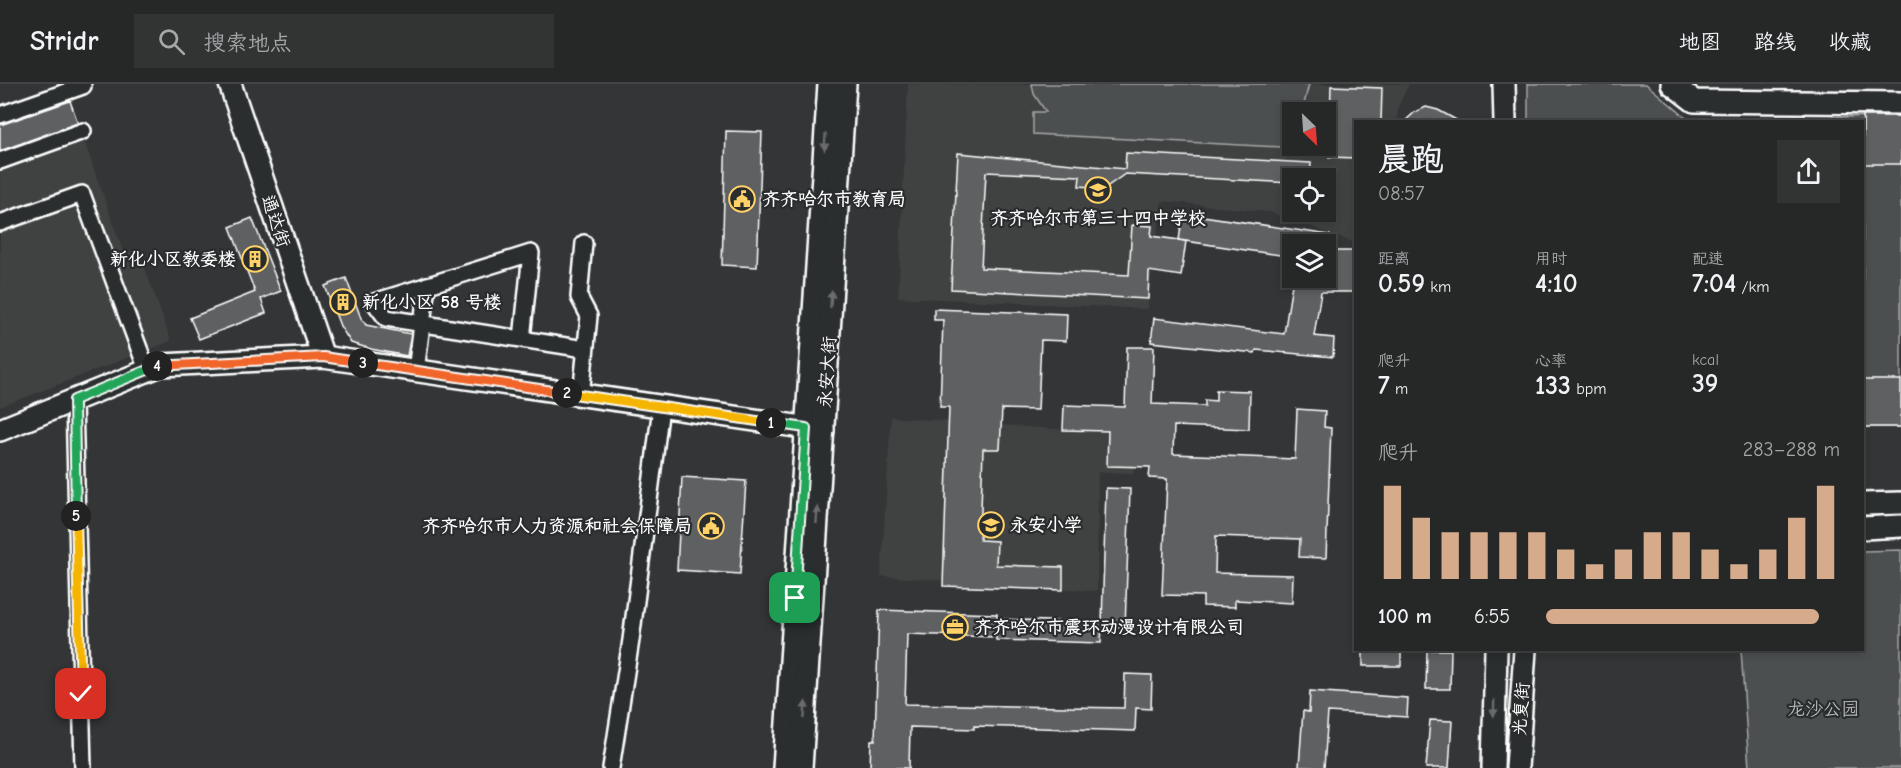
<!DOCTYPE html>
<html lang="zh">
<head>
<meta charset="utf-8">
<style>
	body { margin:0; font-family:"Comic Neue","LXGW WenKai TC",sans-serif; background:#323434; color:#f1f3f6; height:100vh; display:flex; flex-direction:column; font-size:22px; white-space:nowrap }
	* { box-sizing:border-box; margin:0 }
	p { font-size:20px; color:#a4a6a8 }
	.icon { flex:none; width:33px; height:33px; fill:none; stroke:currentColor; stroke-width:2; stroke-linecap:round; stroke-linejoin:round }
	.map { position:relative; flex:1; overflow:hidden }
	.sheet { position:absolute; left:1354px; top:36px; width:510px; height:531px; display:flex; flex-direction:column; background:#262828; border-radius:0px; box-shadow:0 3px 9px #0003,0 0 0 2px #424445 }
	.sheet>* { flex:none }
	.needle { width:39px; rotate:155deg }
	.fabs { position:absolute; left:1282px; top:18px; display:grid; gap:12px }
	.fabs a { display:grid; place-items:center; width:54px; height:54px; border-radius:0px; background:#262828; box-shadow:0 3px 9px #0003,0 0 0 2px #424445; font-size:30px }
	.pin { position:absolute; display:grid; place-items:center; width:51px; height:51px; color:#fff; margin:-26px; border-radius:12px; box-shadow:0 3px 9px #0006 }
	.km { position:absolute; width:30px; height:30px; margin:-15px; border-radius:50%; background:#222; color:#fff; font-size:16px; line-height:30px; text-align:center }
	.round { display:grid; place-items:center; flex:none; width:63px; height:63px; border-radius:0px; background:#323434 }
	.headline { display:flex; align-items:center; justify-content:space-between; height:102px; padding:0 24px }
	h1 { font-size:33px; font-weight:700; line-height:45px }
	.stats { display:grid; grid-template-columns:repeat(3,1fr); gap:9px; height:102px; padding:6px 24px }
	.stats div { display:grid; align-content:center }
	.stats b { font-size:26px; font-weight:700 }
	.stats small { font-size:16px; font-weight:400 }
	.stats p { font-size:16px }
	.chart { height:168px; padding:12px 24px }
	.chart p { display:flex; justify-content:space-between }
	.chart svg { width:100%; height:108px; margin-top:6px; stroke:#d6ab8b; stroke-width:6 }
	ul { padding:0 24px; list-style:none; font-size:20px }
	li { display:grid; grid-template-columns:96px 72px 1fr; align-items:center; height:45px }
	li i { height:15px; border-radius:8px; background:#d6ab8b }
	header { display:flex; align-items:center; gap:36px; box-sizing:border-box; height:84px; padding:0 30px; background:#262828; border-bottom:2px solid #424445 }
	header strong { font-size:28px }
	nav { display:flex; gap:33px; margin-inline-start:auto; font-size:21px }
	.search { width:420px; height:54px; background:#323434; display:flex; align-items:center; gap:15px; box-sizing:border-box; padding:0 21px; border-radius:0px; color:#a4a6a8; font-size:22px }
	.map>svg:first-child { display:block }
	.built { fill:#404243; fill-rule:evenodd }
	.green { fill:#4c4f50; stroke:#a6a7a8; stroke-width:1.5 }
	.building { fill:#5f6162; stroke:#fff; stroke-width:1.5 }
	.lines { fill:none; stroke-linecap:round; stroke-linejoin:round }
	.street-casing { stroke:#fff; stroke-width:20 }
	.secondary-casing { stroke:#fff; stroke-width:26 }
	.street { stroke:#2a2d2e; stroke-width:15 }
	.secondary { stroke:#2a2d2e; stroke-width:21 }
	.oneway { fill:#6a6c6d }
	.split-1-casing { stroke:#fff; stroke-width:12 }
	.split-2-casing { stroke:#fff; stroke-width:12 }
	.split-3-casing { stroke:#fff; stroke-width:12 }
	.split-4-casing { stroke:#fff; stroke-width:12 }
	.split-5-casing { stroke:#fff; stroke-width:12 }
	.split-6-casing { stroke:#fff; stroke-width:12 }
	.split-1 { stroke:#22a559; stroke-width:8 }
	.split-2 { stroke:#f5b400; stroke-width:8 }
	.split-3 { stroke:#f0652b; stroke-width:8 }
	.split-4 { stroke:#f0652b; stroke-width:8 }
	.split-5 { stroke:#22a559; stroke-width:8 }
	.split-6 { stroke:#f5b400; stroke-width:8 }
	.labels { text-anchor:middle; stroke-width:4.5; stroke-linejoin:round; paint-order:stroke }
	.poi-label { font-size:18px; font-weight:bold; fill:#fff; stroke:#2a2d2e; text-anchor:start }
	.street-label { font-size:18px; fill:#fff; stroke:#2a2d2e }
	.park-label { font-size:18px; fill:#b7b9b9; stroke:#2a2d2e }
</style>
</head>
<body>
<header>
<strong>Stridr</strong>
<div class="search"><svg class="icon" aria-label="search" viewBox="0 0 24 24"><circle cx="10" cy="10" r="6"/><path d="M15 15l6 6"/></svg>搜索地点</div>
<nav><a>地图</a><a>路线</a><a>收藏</a></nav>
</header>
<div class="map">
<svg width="1901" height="684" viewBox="0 0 1901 684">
	<rect width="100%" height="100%" fill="#333536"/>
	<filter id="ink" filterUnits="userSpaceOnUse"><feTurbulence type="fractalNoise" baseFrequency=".0167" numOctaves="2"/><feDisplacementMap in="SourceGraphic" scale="12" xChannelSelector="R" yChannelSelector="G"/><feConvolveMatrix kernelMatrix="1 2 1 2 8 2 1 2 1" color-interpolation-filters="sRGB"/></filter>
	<g filter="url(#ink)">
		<g class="built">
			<path d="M 908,0 L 1409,0 L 1398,23 L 1397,37 L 1356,38 L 1356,159 L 1270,128 L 1162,117 L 1147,225 L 898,213 ZM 1293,28 L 1326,28 L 1326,62 L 1293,62 ZM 1293,94 L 1326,94 L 1326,128 L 1293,128 Z"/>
			<polygon points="83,54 124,170 138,165 171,257 0,323 0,84"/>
			<polygon points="891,333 1136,351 1133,389 1098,388 1097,507 881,492"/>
		</g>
		<g class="green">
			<polygon points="1032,0 1309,0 1303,24 1299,28 1293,28 1293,34 1287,41 1293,42 1293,62 1300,62 1300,64 1033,50 1033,28 1046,28 1034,10"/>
			<polygon points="1528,0 1646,0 1690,37 1528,37"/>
			<polygon points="1901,32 1901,343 1863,343 1863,38 1832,38 1832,33"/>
			<polygon points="1901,466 1901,684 1749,684 1741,566 1863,566 1863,467"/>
		</g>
		<g class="building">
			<polygon points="1331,2 1382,4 1381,38 1356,38 1356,74 1329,73"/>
			<polygon points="70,17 78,39 0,67 0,41"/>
			<polygon points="1426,23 1438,26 1460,38 1404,38 1415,28"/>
			<rect x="1863" y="32" width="38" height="48"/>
			<polygon points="726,47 762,48 757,183 722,181"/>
			<polygon points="958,69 1125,85 1126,69 1311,79 1310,94 1293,94 1293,99 1125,90 1105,104 1079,102 1080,92 986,88 981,184 1129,191 1132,141 1152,142 1151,152 1186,157 1181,192 1149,187 1148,215 951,205"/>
			<polygon points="1183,129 1330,151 1328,160 1293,160 1293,173 1179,156"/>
			<polygon points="252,134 281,207 261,215 266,229 199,255 190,234 255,208 230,143"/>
			<polygon points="1326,167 1356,167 1356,208 1321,208 1314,252 1334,254 1333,273 1256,266 1255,269 1151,258 1154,234 1284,250 1293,194 1326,194"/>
			<polygon points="346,194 361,234 366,241 411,250 407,272 371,265 351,259 340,242 325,202"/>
			<polygon points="934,225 1067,230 1066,257 1041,256 1038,326 1002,325 1000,365 983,365 980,456 997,457 996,481 1063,483 1063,506 943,502 949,323 940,323 943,236 934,236"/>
			<polygon points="1127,263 1154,263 1152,320 1205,322 1205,316 1216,317 1216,306 1250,307 1249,345 1174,342 1173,370 1295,375 1297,325 1325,327 1324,343 1331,344 1326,474 1299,473 1300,455 1216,452 1215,489 1293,491 1292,519 1235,516 1235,523 1203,522 1203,512 1162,511 1167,395 1149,394 1150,383 1107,382 1108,347 1063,346 1064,321 1125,323"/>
			<rect x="1863" y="296" width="38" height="47"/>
			<polygon points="682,393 746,397 740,490 677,486"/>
			<polygon points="1106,404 1130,405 1125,543 1102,542 1101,559 996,556 996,553 907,550 905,620 1124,624 1125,590 1152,591 1151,625 1136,624 1135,647 974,642 974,645 910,643 909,684 870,684 871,656 875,656 879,526 997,530 997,535 1102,539"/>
			<rect x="1363" y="566" width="38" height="16"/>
			<polygon points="1427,566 1451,566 1450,605 1426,605"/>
			<polygon points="1310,607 1408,614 1407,633 1328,628 1324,684 1299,683 1303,627 1309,628"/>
			<polygon points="1430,636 1452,637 1449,684 1426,684"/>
		</g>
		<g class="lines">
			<g class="street-casing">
				<g id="street">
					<polyline points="0,31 83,2 82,0"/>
					<polyline points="0,77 83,47"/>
					<polyline points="0,139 82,110 147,286"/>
					<polyline points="522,255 531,169 374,218 386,234 585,265"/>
					<polyline points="416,287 427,201"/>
					<polyline points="581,312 589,232 579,213 584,159"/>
					<polyline points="74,316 83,684"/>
					<polyline points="611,684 631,556 661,323"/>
				</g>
			</g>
			<g class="secondary-casing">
				<g id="secondary">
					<polyline points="230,0 323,273"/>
					<polyline points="1504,0 1505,38"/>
					<polyline points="1672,0 1694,17 1901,19"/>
					<polyline points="0,346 161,281 323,273 823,346"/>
					<polyline points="1863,420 1901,419"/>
					<polyline points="1863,444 1901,442"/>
					<polyline points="784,684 829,0"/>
					<polyline points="801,684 845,0"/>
					<polyline points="1493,684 1496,566"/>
					<polyline points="1517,684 1525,566"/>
				</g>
			</g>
			<use href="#street" class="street"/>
			<use href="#secondary" class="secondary"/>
		</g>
		<defs><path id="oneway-solid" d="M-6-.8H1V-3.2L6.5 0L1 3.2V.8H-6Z" transform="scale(1.5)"/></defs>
		<g class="oneway">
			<use href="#oneway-solid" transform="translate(825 58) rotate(94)"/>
			<use href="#oneway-solid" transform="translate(831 215) rotate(-86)"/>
			<use href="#oneway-solid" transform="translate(817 431) rotate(-86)"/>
			<use href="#oneway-solid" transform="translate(1494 624) rotate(91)"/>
			<use href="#oneway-solid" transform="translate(805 626) rotate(-86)"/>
		</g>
	</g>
	<g class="lines" filter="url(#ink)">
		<g class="split-1-casing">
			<polyline id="split-1" points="771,339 806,344 795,514"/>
		</g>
		<g class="split-2-casing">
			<polyline id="split-2" points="567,309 771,339"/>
		</g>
		<g class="split-3-casing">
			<polyline id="split-3" points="363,279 567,309"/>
		</g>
		<g class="split-4-casing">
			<polyline id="split-4" points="157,282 323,273 363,279"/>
		</g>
		<g class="split-5-casing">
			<polyline id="split-5" points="76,432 74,316 157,282"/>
		</g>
		<g class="split-6-casing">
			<polyline id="split-6" points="76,432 81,610"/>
		</g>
		<use href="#split-1" class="split-1"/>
		<use href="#split-2" class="split-2"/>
		<use href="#split-3" class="split-3"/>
		<use href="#split-4" class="split-4"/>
		<use href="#split-5" class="split-5"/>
		<use href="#split-6" class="split-6"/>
	</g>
	<defs>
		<g id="school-ring" transform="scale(1.35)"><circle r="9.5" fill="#2a2d2e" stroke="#ffd166" stroke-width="1.5"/><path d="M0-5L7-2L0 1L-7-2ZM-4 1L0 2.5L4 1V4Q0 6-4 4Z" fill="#ffd166"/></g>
		<g id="civic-ring" transform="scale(1.35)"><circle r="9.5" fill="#2a2d2e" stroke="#ffd166" stroke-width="1.5"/><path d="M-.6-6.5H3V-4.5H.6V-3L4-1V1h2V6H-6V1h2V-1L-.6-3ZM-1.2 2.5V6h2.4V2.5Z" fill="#ffd166"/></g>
		<g id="building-ring" transform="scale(1.35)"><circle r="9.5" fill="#2a2d2e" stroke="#ffd166" stroke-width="1.5"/><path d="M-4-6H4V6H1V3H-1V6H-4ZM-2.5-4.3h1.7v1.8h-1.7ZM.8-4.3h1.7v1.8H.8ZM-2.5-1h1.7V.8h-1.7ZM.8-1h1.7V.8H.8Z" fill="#ffd166"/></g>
		<g id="office-ring" transform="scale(1.35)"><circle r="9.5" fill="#2a2d2e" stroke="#ffd166" stroke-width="1.5"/><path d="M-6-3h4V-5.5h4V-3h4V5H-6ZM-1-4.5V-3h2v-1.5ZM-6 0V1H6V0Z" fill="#ffd166"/></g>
	</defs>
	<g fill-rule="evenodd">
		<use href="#school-ring" x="1098" y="106"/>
		<use href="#civic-ring" x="742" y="115"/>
		<use href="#building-ring" x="255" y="175"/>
		<use href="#building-ring" x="343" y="218"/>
		<use href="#school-ring" x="991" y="441"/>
		<use href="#civic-ring" x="711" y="442"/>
		<use href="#office-ring" x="955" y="543"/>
	</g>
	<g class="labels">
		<g class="poi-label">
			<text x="762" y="121">齐齐哈尔市教育局</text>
			<text x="1098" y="140" text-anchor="middle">齐齐哈尔市第三十四中学校</text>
			<text x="236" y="181" text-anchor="end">新化小区教委楼</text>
			<text x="362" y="224">新化小区 58 号楼</text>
			<text x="1010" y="447">永安小学</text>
			<text x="692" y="448" text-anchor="end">齐齐哈尔市人力资源和社会保障局</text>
			<text x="974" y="549">齐齐哈尔市震环动漫设计有限公司</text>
		</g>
		<g class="street-label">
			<text transform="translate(276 137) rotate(71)" y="6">通达街</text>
			<text transform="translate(827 288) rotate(-86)" y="6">永安大街</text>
			<text transform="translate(1521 625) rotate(-86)" y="6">光复街</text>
		</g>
		<g class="park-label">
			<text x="1823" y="631">龙沙公园</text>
		</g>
	</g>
</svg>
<div class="fabs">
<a><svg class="needle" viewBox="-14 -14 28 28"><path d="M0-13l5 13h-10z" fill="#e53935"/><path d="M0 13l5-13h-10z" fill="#a4a6a8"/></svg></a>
<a><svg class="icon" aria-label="locate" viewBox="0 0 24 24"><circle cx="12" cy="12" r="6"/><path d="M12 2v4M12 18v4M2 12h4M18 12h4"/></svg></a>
<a><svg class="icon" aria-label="layers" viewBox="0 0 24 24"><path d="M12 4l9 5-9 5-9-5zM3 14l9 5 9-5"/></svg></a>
</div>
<div class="pin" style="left:795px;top:514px;background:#1e9e55"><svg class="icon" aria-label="arrive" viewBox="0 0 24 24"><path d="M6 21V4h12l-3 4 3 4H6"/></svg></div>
<div class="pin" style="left:81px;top:610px;background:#d93025"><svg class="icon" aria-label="check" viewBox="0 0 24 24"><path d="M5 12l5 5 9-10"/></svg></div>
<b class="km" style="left:771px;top:339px">1</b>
<b class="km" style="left:567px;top:309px">2</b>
<b class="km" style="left:363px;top:279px">3</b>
<b class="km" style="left:157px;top:282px">4</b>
<b class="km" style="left:76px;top:432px">5</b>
<section class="sheet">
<div class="headline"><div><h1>晨跑</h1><p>08:57</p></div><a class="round"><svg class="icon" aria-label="share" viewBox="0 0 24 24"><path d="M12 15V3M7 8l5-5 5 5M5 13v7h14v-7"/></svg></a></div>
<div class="stats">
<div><p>距离</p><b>0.59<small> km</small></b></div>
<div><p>用时</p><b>4:10</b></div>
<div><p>配速</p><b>7:04<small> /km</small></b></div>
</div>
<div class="stats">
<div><p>爬升</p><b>7<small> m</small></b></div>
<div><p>心率</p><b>133<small> bpm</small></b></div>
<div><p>kcal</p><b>39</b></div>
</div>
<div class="chart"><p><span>爬升</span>283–288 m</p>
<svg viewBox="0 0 160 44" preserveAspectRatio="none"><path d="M5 44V6M15 44V19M25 44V25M35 44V25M45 44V25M55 44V25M65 44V32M75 44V38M85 44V32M95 44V25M105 44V25M115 44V32M125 44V38M135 44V32M145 44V19M155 44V6"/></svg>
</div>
<ul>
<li><b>100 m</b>6:55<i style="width:93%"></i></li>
</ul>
</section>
</div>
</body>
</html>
